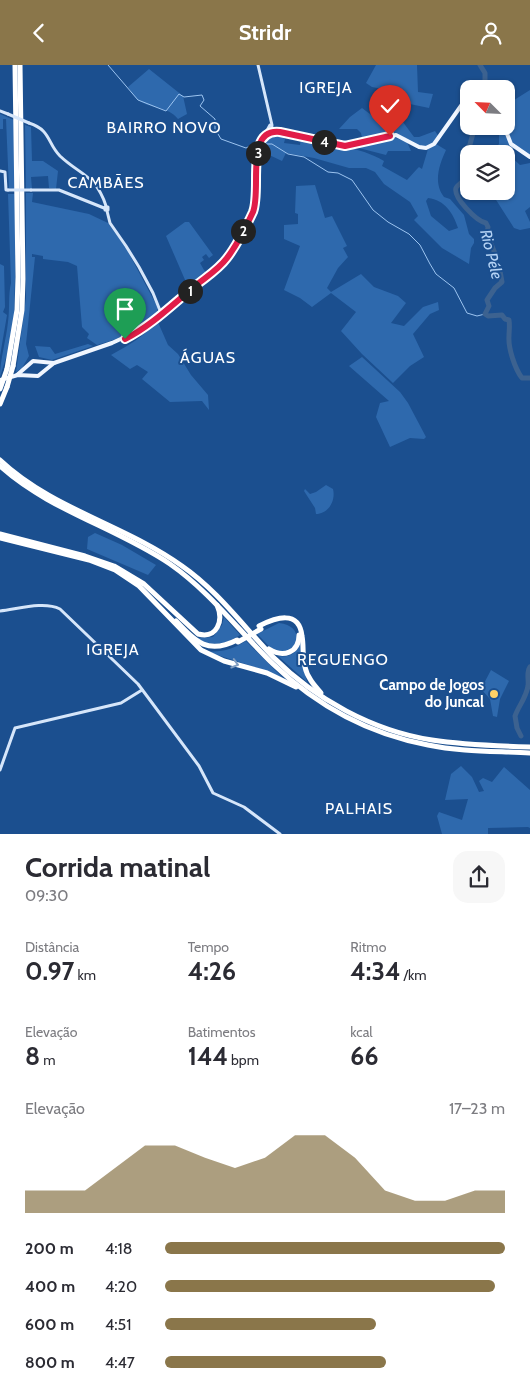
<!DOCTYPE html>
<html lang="pt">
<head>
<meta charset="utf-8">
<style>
	body { margin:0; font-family:Cabin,sans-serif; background:#f7f7f7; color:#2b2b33; height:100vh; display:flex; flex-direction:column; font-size:19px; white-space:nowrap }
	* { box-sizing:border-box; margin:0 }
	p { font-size:16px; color:#7c7c81 }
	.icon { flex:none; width:28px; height:28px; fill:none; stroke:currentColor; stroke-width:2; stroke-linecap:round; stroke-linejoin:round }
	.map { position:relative; height:769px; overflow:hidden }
	.panel { display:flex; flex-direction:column; background:#fff; flex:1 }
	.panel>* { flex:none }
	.needle { width:32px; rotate:294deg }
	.controls { position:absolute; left:460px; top:15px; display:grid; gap:10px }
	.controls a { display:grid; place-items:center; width:55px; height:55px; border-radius:10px; background:#fff; box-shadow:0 1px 4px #0004; font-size:25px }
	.pin { position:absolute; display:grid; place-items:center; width:42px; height:42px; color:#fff; margin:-51px -21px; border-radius:50% 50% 50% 0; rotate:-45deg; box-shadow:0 0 5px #0007 }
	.pin .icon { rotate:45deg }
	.km { position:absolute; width:25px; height:25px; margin:-12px; border-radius:50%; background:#222; color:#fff; font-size:14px; line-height:25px; text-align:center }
	.round { display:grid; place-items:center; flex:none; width:52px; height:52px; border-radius:15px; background:#f7f7f7 }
	.overview { display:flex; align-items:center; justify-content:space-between; height:85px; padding:0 25px }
	h1 { font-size:28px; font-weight:700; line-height:38px }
	.stats { display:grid; grid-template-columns:repeat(3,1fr); gap:8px; height:85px; padding:5px 25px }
	.stats div { display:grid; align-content:center }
	.stats b { font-size:25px; font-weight:700 }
	.stats small { font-size:14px; font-weight:400 }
	.stats p { font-size:14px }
	.chart { height:140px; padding:10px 25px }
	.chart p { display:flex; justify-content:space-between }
	.chart svg { width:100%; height:90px; margin-top:5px; fill:#8a764a; opacity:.7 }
	ul { padding:0 25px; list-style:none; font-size:16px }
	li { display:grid; grid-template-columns:80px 60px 1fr; align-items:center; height:38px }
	li i { height:12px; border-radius:6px; background:#8a764a }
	header { display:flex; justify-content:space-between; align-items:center; height:65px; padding:0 25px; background:#8a764a; color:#fff; font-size:22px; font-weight:700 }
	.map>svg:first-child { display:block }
	.green { fill:#2e69ad; fill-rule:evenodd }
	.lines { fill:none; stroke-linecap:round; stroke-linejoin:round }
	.stream { stroke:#9cc4f0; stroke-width:1 }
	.river { stroke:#3c6290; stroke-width:5 }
	.secondary { stroke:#d6e6fa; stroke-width:3 }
	.primary { stroke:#f0f6ff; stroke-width:4 }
	.highway { stroke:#fff; stroke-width:5 }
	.secondary-bridge { stroke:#d6e6fa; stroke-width:3 }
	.highway-bridge { stroke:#fff; stroke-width:5 }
	.oneway { stroke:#829ec1 }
	.route-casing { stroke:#fff; stroke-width:10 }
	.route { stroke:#e11d48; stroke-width:6 }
	.poi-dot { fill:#ffd166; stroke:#1b4f8f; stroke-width:2 }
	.labels { text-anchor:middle; stroke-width:4; stroke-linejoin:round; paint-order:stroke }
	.poi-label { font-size:15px; font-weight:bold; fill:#fff; stroke:#1b4f8f; text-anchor:end }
	.neighbourhood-label { font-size:16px; letter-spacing:1px; fill:#fff; stroke:#1b4f8f }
	.water-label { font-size:16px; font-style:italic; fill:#b5d3f5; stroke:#1b4f8f }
</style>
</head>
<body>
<header><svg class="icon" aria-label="back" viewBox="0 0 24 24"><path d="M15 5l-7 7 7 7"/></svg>Stridr<svg class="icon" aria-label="person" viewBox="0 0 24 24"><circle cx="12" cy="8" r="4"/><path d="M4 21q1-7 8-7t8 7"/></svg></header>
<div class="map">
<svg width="530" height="769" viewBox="0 0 530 769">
	<rect width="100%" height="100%" fill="#1b4f8f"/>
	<g class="green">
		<polygon points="376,0 417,0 418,27 433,29 429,43 405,38 404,28 372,22 366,18"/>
		<path d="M 149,4 L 183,31 L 187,49 L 178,54 C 168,41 150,44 138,35 C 134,32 131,26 128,22 Z"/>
		<polygon points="530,25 530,92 514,83 508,89 520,100 530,98 530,142 525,146 530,157 530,163 520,165 514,163 491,127 506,126 506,89 494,89 495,83 499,79 499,61 506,61 506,44 511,37"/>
		<polygon points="362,43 374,52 381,60 397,49 414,72 419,72 435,66 439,72 434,79 423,83 396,70 363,77 361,68 357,64 339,64 350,52"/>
		<polygon points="0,49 14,55 15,124 9,124 6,54 3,54 3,64 0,64"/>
		<polygon points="25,60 31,62 32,96 43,96 58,106 56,124 49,123 48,111 31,112 32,124 26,125"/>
		<path d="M 276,68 L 285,74 L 284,78 L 300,80 L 301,73 C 329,80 359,81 384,96 L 382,101 L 407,115 L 417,104 L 419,102 L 422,104 L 428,84 L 436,79 L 446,85 C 439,100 433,118 444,132 L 450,134 L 464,150 L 469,169 L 474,174 L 474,178 L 471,183 L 469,199 L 442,183 L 414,155 L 418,151 L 410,137 L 384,119 L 375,107 L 366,103 L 349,103 L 314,93 L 286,88 L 282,96 L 265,88 L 263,96 L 260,96 C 260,83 262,72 276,68 ZM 428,133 C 445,135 453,148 458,163 L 449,166 L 431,151 L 426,136 Z"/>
		<polygon points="393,72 407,77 411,86 388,86 386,90 355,82"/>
		<polygon points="315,120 325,153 332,151 347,181 343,183 348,192 338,203 327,223 331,227 361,209 374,222 398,231 406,238 391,258 404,261 423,242 438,237 439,245 430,249 413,269 424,292 410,301 393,318 362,289 341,266 356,247 331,228 312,242 300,233 284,225 300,181 284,174 284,160 298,159 298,149 295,148 296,121"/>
		<path d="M 26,128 L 33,128 L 32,137 L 89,149 L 108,158 L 126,183 L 158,243 C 154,263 114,275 97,280 L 87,273 L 89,269 L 82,262 L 77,201 L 68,197 L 43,194 L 43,191 L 32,189 L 32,192 L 35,192 L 26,279 L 29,291 L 22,303 L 16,307 L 26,233 Z"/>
		<path d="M 8,129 L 15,129 L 15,214 L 14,251 L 9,283 L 0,312 C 0,294 6,276 8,257 C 10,243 8,231 11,218 Z"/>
		<polygon points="185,157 189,157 213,190 209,193 206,189 202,192 204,195 200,198 204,205 208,209 189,224 166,171"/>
		<polygon points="0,199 4,201 5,242 3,247 7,250 0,291"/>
		<path d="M 157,255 L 168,280 L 178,289 L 191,310 L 208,330 L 209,345 L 202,336 L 170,337 L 142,314 L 148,307 L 137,300 L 130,304 L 111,290 C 129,280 144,272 157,255 Z"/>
		<polygon points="88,279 93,281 52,295 39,292 35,281 50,282 55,289"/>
		<polygon points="362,292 400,327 408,338 426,372 424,374 410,373 390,382 376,352 380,338 389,336 349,301"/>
		<path d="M 326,420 L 333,424 C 336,436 328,449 316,449 L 315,443 L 304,426 L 305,424 L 310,429 L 316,427 Z"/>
		<polygon points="95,468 122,480 156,500 148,510 87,484 88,472"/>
		<path d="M 224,552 L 240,570 C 225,579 213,583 197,573 L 213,572 L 222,560 Z"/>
		<path d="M 279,558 C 309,561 296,595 275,585 C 268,582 263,574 257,569 Z"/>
		<path d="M 246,576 L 283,613 L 267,606 L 205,586 C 221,588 233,584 246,576 Z"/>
		<path d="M 301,577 L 302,598 L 307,617 L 278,591 C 290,593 297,588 301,577 Z"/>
		<polygon points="491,605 509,616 500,634 497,652 493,651 490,634 481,624"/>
		<polygon points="461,701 472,712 479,727 484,726 479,716 483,713 492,717 504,702 530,725 530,763 528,762 488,763 488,769 442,769 437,751 439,747 462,755 468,734 445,735 451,709"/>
	</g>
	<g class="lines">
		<g class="stream">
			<polyline points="108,0 138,35 166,46 179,29 184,32 202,30 204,35 200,41 215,54 215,64 221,74 246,83 256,78"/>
			<polyline points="263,79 272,79 288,89 304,92 328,107 338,108 352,115 373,145 388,157 409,169 420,180 430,199 436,209 454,223 467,248 477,251 485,249"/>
		</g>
		<g class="river">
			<polyline points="480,0 485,8 485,24"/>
			<polyline points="469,102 469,83 475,61"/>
			<path d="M 469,109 C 465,116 457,120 456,123 C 453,132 476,156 486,158 L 488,162 L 487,169 L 496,191 L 494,196 L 500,206 L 502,217 L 495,223 L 487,235 L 489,241 L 485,249 L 488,251 L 502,250 L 505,254 L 509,255 C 510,262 509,265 509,271 C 508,283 515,304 522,313 L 530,313"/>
			<path d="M 521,671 L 517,663 L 515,651 C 519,640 526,633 528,621 C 529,614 526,608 530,602"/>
		</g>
		<g class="secondary">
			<polyline points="258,0 272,60 271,67"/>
			<polyline points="0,46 8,49"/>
			<path d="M 29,58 C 51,65 47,78 60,91 C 80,110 96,110 106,141"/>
			<polyline points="265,69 270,60"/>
			<polyline points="0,106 5,107 6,125 8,125"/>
			<polyline points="31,125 59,125 104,143"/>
			<rect x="105" y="142" width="3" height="3"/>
			<polyline points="107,146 110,158 126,181 139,202 153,228 161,248"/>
			<path d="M 0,546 C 18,544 44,536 60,544 L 138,619 L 199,701 L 213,728 L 244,742 L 280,769"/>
			<polyline points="0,705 15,663 121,638 142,625"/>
		</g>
		<g class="primary">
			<polyline points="504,61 511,79 530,92"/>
			<polyline points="17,310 33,296 54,298"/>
			<polyline points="0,315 18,310 38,311 54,298 112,278 140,265 223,198 233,184 255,141 258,82 265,69 271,67 280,67 345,81 396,70 419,82 426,83 434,79 439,72 463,38 469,34"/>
		</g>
		<g class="highway">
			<polyline points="13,301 22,245 23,214 20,0"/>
			<polyline points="7,304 17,245 18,212 15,0"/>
			<polyline points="0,339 7,322"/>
			<path d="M 0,395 C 52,444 125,460 182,501 C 218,526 243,561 273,592 C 315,634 373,666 432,675 C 464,680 497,681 530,682"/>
			<path d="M 0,401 C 50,446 115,462 170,499 C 210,527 238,565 273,599 C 316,640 369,669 428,680 C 461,687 496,686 530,688"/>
			<path d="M 0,469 L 85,491 L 114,501 L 144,519 L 198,569 C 217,574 224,556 217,540"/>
			<polyline points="0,473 89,495 115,505 139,521 201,585 224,596 267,608 296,622"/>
			<path d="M 176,556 C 196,577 208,590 237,575"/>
			<path d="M 259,561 C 275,553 299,544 302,571 C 304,581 302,592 305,602 C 307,612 314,620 321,628"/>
			<path d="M 269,584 C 283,593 299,588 299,570"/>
		</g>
		<g class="secondary-bridge">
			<polyline points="8,49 29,58"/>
			<polyline points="8,125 31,125"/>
		</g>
		<g class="highway-bridge">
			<polyline points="7,322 13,301"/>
			<polyline points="0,324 7,304"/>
			<polyline points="238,577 261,564"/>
		</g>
	</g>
	<defs><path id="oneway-chevron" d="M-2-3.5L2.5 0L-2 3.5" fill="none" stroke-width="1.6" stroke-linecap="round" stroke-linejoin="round" transform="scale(1.25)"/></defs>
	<use class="oneway" href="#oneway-chevron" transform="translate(235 599) rotate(16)"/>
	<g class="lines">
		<g class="route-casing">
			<path id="route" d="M 125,274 C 151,261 173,239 195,221 C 206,212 218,205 227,193 C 237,180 246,162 253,147 C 262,125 244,63 280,67 L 345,81 L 390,71"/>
		</g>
		<use href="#route" class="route"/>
	</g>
	<circle class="poi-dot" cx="494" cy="629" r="5"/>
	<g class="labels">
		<g class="poi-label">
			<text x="484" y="625">Campo de Jogos<tspan x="484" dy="17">do Juncal</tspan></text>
		</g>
		<g class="neighbourhood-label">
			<text x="326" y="28">IGREJA</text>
			<text x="164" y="68">BAIRRO NOVO</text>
			<text x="106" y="123">CAMBÃES</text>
			<text x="208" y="298">ÁGUAS</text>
			<text x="113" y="590">IGREJA</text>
			<text x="343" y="600">REGUENGO</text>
			<text x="359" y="749">PALHAIS</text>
		</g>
		<g class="water-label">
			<text transform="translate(492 189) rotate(76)" y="6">Rio Péle</text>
		</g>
	</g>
</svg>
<div class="controls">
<a><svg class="needle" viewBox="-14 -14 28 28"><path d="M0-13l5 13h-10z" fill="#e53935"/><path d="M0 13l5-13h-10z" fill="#7c7c81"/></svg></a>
<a><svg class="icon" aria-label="layers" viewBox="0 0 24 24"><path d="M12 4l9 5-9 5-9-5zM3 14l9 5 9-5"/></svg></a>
</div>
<div class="pin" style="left:125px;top:274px;background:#1e9e55"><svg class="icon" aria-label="arrive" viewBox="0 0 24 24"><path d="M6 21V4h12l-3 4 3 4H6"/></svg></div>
<div class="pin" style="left:390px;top:71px;background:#d93025"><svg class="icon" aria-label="check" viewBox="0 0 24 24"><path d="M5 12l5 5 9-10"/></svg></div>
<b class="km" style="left:190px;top:226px">1</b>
<b class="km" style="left:243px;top:166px">2</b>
<b class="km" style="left:258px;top:88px">3</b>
<b class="km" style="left:324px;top:77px">4</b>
</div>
<section class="panel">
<div class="overview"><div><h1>Corrida matinal</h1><p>09:30</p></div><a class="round"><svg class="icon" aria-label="share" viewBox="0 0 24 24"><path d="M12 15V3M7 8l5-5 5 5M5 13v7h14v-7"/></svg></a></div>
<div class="stats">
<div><p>Distância</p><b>0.97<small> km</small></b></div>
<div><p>Tempo</p><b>4:26</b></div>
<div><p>Ritmo</p><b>4:34<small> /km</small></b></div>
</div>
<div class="stats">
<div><p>Elevação</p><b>8<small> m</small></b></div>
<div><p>Batimentos</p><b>144<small> bpm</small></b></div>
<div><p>kcal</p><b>66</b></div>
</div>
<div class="chart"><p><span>Elevação</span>17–23 m</p>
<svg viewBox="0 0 160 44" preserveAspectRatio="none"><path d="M0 44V33L10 33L20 33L30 22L40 11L50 11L60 17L70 22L80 17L90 6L100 6L110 17L120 33L130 38L140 38L150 33L160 33V44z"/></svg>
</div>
<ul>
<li><b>200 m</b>4:18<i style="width:100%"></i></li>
<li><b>400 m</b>4:20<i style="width:97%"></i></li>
<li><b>600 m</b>4:51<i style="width:62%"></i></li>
<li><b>800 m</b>4:47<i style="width:65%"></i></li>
</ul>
</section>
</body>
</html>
